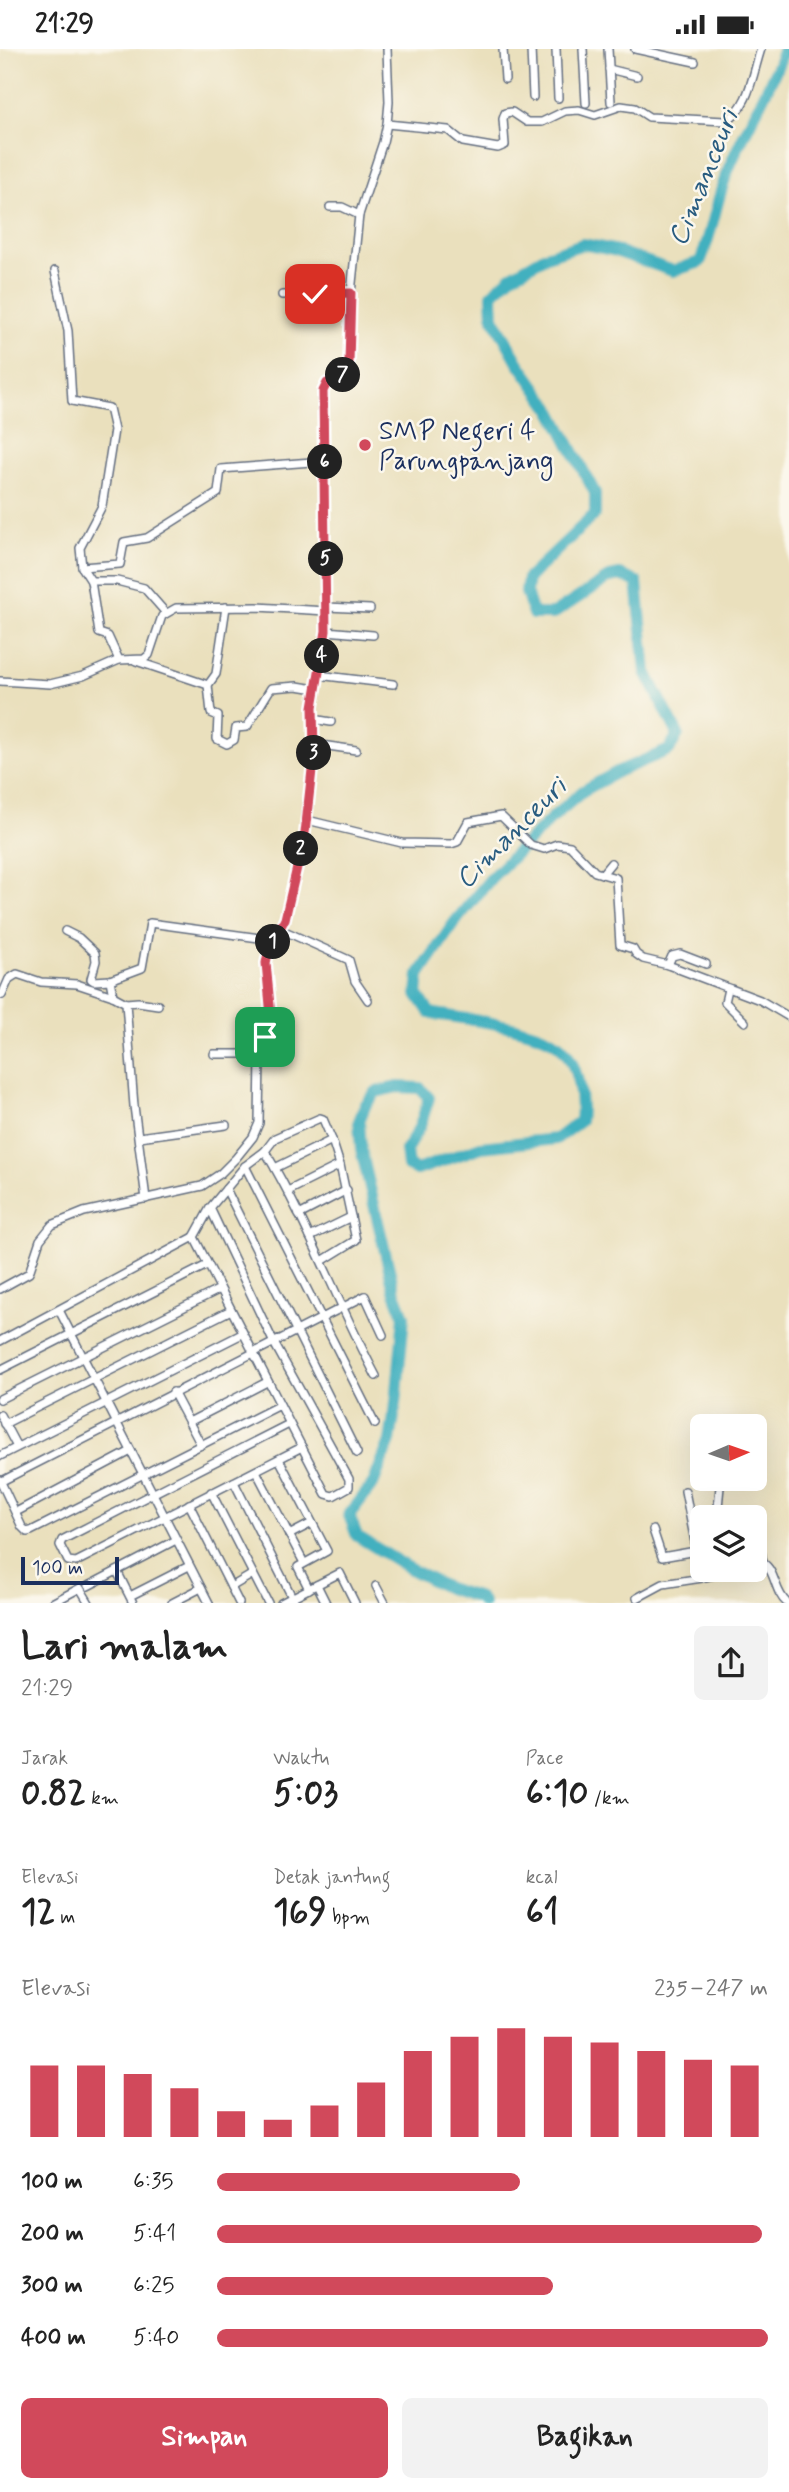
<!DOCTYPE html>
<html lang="id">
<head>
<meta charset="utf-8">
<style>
	body { margin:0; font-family:Mynerve,sans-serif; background:#f2f2f2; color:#222; height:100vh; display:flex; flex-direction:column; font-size:26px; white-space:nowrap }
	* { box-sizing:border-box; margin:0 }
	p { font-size:23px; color:#767676 }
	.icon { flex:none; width:38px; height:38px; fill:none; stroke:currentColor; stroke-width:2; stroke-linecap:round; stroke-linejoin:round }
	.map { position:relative; height:1554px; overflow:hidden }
	.sheet { display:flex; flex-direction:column; background:#fff; flex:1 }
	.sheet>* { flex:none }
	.needle { width:46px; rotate:88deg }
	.controls { position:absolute; left:690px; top:1365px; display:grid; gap:14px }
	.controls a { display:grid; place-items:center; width:77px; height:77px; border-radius:10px; background:#fff; box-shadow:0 7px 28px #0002; font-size:35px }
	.scale { position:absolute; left:21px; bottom:18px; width:98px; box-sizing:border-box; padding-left:7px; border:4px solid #1b2f5e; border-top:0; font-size:19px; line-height:24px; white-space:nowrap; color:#1b2f5e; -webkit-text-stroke:5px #fbf7ec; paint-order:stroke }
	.pin { position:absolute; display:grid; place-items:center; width:60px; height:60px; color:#fff; margin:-30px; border-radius:14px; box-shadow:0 4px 10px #0006 }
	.km { position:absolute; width:35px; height:35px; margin:-18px; border-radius:50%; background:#222; color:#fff; font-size:19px; line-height:35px; text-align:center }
	.round { display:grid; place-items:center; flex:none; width:74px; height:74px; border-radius:10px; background:#f2f2f2 }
	.summary { display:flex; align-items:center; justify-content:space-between; height:119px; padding:0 21px }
	h1 { font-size:38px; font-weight:800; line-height:52px }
	.metrics { display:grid; grid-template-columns:repeat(3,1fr); gap:10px; height:119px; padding:7px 21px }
	.metrics div { display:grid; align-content:center }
	.metrics b { font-size:35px; font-weight:800 }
	.metrics small { font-size:19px; font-weight:400 }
	.metrics p { font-size:19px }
	.chart { height:196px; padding:14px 21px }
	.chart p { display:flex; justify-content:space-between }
	.chart svg { width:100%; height:126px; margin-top:7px; stroke:#d1495b; stroke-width:6 }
	.action { display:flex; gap:14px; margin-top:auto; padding:14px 21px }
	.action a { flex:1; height:80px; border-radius:10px; background:#d1495b; color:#fff; font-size:28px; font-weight:800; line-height:80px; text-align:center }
	.action a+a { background:#f2f2f2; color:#222 }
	ul { padding:0 21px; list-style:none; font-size:23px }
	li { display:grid; grid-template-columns:112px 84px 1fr; align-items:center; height:52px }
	li i { height:18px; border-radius:9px; background:#d1495b }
	.status { display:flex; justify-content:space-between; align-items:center; height:49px; padding:0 35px; background:#fff; direction:ltr }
	.status svg { height:19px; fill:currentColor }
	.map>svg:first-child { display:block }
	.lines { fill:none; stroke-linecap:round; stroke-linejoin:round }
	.river { stroke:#42b0bf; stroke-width:12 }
	.minor-casing { stroke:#636d7f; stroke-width:10 }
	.minor { stroke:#fff; stroke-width:7 }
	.route-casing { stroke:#fff; stroke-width:14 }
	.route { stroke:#d1495b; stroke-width:9 }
	.poi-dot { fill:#d1495b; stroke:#fbf7ec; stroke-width:2.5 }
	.labels { text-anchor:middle; stroke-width:5; stroke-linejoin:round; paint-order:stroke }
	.poi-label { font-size:26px; fill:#1b2f5e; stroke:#fbf7ec; text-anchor:start }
	.water-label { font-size:28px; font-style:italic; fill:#295c80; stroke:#fbf7ec }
</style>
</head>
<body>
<div class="status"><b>21:29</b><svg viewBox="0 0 49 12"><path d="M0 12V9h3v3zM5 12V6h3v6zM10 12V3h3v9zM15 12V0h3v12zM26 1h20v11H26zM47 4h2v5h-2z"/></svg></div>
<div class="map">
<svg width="789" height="1554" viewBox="0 0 789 1554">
	<rect width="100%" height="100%" fill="#fbf7ec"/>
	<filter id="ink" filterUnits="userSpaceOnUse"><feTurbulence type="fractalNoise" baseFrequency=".0143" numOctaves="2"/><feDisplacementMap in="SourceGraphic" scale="14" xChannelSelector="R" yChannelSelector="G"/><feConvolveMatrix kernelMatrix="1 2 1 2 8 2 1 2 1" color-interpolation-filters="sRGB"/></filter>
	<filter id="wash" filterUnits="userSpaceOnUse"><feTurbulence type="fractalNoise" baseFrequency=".00686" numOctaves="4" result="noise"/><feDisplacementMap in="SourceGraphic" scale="28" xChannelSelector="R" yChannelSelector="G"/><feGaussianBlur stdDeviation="1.57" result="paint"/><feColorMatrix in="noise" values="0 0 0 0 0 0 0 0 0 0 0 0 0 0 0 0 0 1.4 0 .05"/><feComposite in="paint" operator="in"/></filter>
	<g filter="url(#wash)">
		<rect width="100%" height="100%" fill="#eae0bd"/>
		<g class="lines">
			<path class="river" d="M 483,1554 L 479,1549 L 447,1539 L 412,1521 L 357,1487 L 349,1466 L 373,1435 L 390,1392 L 396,1354 L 404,1267 L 394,1241 L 361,1100 L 359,1072 L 366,1055 L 376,1043 L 397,1038 L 420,1039 L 429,1049 L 420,1077 L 406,1101 L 408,1117 L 417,1121 L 481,1098 L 556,1090 L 580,1072 C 583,1050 578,1015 562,999 C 542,977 461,970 430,964 L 417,945 L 419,926 L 454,874 L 492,828 L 554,767 L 583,742 L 619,722 L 669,701 L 678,685 L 646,623 L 637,533 L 620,526 L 610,528 L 553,565 L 533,565 L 526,543 L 528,529 L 595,465 L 595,444 L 551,360 L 518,313 L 493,268 L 492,245 L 510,228 L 546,207 L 583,195 L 613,201 L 673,222 L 700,213 C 713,182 716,150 729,119 C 745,79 770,41 784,0"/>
		</g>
	</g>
	<g filter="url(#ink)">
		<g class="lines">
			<g class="minor-casing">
				<g id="minor">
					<polyline points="503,0 505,30"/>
					<polyline points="531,0 533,48"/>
					<polyline points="556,0 558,49"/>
					<polyline points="583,0 586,54"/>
					<polyline points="608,0 611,53"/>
					<polyline points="635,0 695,13"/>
					<polyline points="609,20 637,27"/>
					<path d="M 387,75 L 448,81 L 463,93 L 498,99 L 505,96 L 503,70 L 505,64 L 512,63 L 527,73 L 542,73 L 565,62 L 579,61 L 595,66 L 621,57 L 635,59 L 649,68 L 725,72 C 749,61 753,23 761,0"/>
					<polyline points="330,158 342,158 359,166"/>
					<polyline points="55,222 68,282 72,352 109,359 114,381 102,457 80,499 82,518 91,532 99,584 108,587 119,611"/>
					<polyline points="282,246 351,244"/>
					<polyline points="323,264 350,264"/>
					<polyline points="82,518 120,515 124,493 147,489 218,444 221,420 325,412"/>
					<polyline points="91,532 117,532 144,539 166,564"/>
					<polyline points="327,558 370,560"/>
					<polyline points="326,582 373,586"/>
					<polyline points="136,612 208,636 216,625 226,558"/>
					<polyline points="318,626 393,635"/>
					<polyline points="0,632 50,635 83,627 119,611 144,610 149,606 162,567 176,559 257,558 327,562"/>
					<polyline points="208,636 211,664 218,667 217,690 227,695 234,691 236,679 247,678 271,639 297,637 315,640"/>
					<polyline points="313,670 331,673"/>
					<polyline points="314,695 356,701"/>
					<polyline points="307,771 402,794 451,795 457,793 468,773 501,767 531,796 544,800 557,795 570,797 595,823 616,829 620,896 633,900 636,905 643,910 668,916 760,951 789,968"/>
					<polyline points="602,825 611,814"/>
					<polyline points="280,880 349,911 355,932 368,951"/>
					<polyline points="65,882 79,889 95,904 96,912 91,930 94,932 110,931 113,947"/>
					<polyline points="668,916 672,907 680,905 706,915"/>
					<polyline points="110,931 142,919 150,874 274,891"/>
					<polyline points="728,940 725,953 745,973"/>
					<polyline points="2,946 9,930 17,925 41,933 77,935 113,947 126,954 134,1057 146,1150"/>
					<polyline points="126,954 138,953 158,956"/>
					<polyline points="214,1005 260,1005"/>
					<polyline points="139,1088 226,1076"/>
					<path d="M 265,1102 C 308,1174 337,1253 376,1327"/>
					<polyline points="245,1117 375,1375"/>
					<polyline points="275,1119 332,1091 340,1116"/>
					<polyline points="226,1140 357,1404"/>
					<polyline points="288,1142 340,1116 356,1191 322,1212"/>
					<polyline points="210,1159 273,1292 349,1430 349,1438 333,1447 326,1445 194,1188 210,1159 245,1117 265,1102 275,1089 320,1069 323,1070 332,1091"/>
					<polyline points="299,1166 347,1141"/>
					<polyline points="310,1188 351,1168"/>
					<polyline points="0,1240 29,1224 40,1191 52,1176 84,1163 202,1137 220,1125 236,1109 253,1088 259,1074 260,1005 271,967 266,914 269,900 285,870 305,784 314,703 313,658 326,582 323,342 327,334 343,327 349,313 351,244 359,166 383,93 387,75 389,53 387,0"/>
					<polyline points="59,1261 209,1554"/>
					<polyline points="0,1292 194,1188"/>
					<polyline points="0,1321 207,1216"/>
					<polyline points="173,1343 201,1396"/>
					<polyline points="0,1350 220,1240"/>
					<polyline points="0,1366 17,1398"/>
					<polyline points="189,1373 267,1333"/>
					<polyline points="4,1375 231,1261"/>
					<polyline points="289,1375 62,1491 60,1496 68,1512 76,1513 302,1398"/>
					<polyline points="0,1407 242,1285"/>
					<polyline points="279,1410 327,1502 298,1518 309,1540"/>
					<polyline points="256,1422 304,1514"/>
					<polyline points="0,1431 22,1478 27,1483 31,1482 280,1356"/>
					<polyline points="0,1433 365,1247 383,1286"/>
					<polyline points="234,1433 295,1554"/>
					<polyline points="685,1442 702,1529"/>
					<polyline points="211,1443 268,1554"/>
					<polyline points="189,1455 239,1554"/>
					<polyline points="16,1463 131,1402"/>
					<polyline points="717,1468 720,1438"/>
					<polyline points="653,1481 662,1508 696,1502"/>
					<polyline points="754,1482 759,1492 763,1514"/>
					<polyline points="289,1486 312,1474"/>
					<path d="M 754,1515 L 763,1514 C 776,1522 774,1543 787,1554"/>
					<polyline points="117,1522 133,1554"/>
					<polyline points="317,1536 326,1554"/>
					<polyline points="88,1537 176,1491"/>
					<polyline points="376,1537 385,1554"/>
					<polyline points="231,1538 253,1525"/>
					<polyline points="130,1547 189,1517"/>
					<polyline points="637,1549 663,1535 702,1529 734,1521"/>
					<polyline points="52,1554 80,1539 89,1554"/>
					<polyline points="172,1554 201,1539"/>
					<polyline points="281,1554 340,1524 355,1554"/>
				</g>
			</g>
			<use href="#minor" class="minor"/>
		</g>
	</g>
	<g class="lines" filter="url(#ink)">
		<g class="route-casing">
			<polyline id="route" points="265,988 271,967 266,914 269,900 285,870 305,784 314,703 313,658 326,582 323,342 327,334 342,327 349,313 351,244 315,245"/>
		</g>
		<use href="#route" class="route"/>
	</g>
	<circle class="poi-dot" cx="365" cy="396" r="7"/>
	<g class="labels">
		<g class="poi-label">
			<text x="379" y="390">SMP Negeri 4<tspan x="379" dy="30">Parungpanjang</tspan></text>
		</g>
		<g class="water-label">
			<text transform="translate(702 128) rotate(-68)" y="10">Cimanceuri</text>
			<text transform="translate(510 783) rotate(-45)" y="10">Cimanceuri</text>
		</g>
	</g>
</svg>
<div class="controls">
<a><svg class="needle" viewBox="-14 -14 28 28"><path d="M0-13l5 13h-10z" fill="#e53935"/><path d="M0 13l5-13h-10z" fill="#767676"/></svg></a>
<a><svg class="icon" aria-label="layers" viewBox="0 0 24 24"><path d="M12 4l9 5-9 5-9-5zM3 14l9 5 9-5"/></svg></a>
</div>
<div class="scale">100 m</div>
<div class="pin" style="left:265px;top:988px;background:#1e9e55"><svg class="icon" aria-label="arrive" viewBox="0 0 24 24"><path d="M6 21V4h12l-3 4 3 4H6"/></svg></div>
<div class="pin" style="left:315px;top:245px;background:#d93025"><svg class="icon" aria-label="check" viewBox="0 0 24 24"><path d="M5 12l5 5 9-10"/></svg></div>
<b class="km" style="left:273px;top:893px">1</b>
<b class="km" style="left:301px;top:800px">2</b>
<b class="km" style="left:314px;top:704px">3</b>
<b class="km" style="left:322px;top:607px">4</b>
<b class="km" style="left:326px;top:510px">5</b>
<b class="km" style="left:325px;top:413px">6</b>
<b class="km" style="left:343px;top:326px">7</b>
</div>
<section class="sheet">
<div class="summary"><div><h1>Lari malam</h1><p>21:29</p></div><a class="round"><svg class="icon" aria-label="share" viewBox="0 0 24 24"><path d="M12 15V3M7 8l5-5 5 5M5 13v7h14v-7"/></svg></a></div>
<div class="metrics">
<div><p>Jarak</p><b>0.82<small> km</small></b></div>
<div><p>Waktu</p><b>5:03</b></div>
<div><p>Pace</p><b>6:10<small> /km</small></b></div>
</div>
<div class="metrics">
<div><p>Elevasi</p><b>12<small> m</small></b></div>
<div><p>Detak jantung</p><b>169<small> bpm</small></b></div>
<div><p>kcal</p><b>61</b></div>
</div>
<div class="chart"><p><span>Elevasi</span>235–247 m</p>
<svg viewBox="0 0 160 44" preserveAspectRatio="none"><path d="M5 44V19M15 44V19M25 44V22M35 44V27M45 44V35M55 44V38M65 44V33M75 44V25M85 44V14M95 44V9M105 44V6M115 44V9M125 44V11M135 44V14M145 44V17M155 44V19"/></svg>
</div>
<ul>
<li><b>100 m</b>6:35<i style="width:55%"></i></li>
<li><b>200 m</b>5:41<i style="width:99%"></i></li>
<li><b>300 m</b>6:25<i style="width:61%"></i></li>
<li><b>400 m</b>5:40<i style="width:100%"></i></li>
</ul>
<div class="action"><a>Simpan</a><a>Bagikan</a></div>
</section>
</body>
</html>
